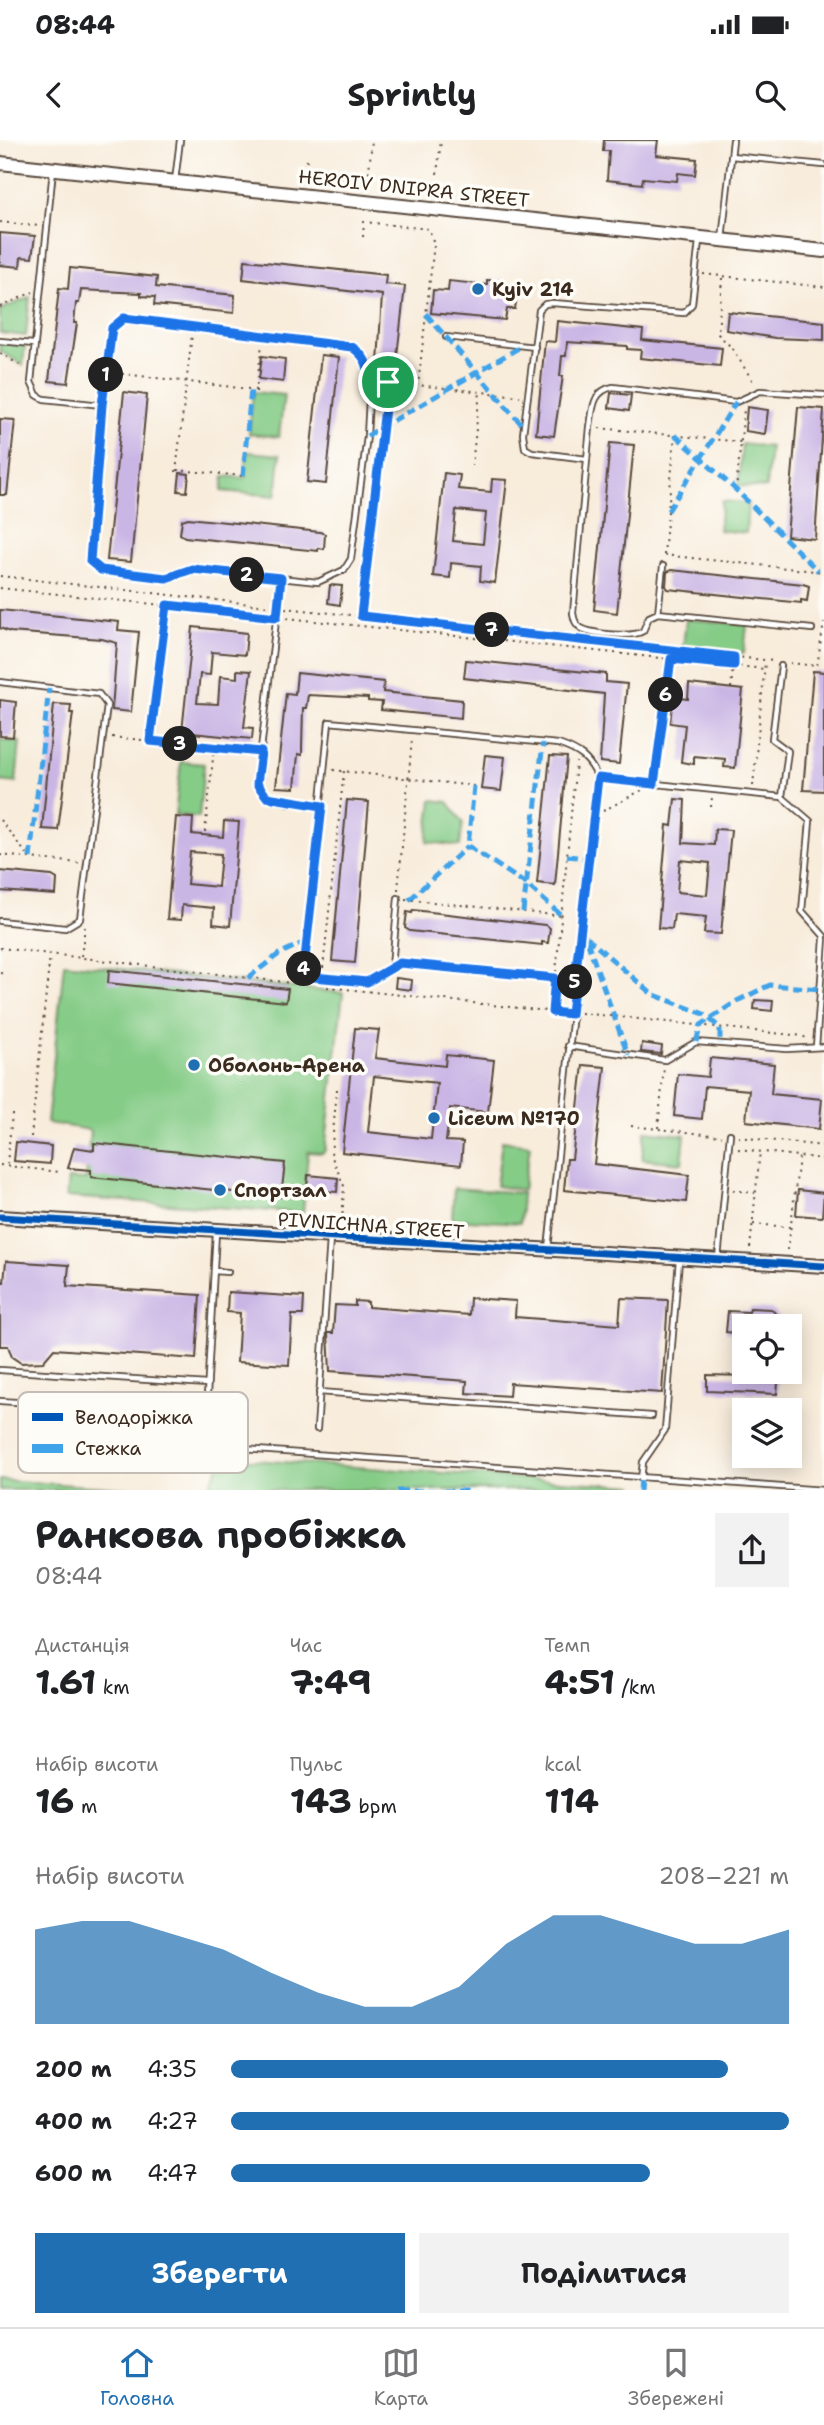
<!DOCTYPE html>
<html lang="uk">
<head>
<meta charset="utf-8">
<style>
	body { margin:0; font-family:"Shantell Sans",sans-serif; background:#f2f2f2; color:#202124; height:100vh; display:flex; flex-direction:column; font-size:26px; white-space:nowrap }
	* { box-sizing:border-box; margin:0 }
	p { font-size:23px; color:#757577 }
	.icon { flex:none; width:38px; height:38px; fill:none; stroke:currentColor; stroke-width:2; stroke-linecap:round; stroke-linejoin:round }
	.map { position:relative; height:1350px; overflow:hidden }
	.sheet { display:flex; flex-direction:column; background:#fff; flex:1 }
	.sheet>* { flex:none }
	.fabs { position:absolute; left:732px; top:1174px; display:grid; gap:14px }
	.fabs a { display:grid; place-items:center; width:70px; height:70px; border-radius:0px; background:#fff; box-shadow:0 4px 18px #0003; font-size:35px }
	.pin { position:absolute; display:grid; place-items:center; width:60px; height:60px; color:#fff; margin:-30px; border:4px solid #fff; border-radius:50%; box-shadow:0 2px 7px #0007 }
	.km { position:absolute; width:35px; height:35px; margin:-18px; border-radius:50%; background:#222; color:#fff; font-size:19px; line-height:35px; text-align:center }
	.round { display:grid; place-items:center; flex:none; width:74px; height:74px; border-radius:0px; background:#f2f2f2 }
	.overview { display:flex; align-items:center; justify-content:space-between; height:119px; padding:0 35px }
	h1 { font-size:38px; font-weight:700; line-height:52px }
	.stats { display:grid; grid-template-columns:repeat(3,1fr); gap:10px; height:119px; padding:7px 35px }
	.stats div { display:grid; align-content:center }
	.stats b { font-size:35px; font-weight:700 }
	.stats small { font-size:19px; font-weight:400 }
	.stats p { font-size:19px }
	.chart { height:196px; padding:14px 35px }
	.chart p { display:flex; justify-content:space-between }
	.chart svg { width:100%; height:126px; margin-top:7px; fill:#1f6fb2; opacity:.7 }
	.primary-button { display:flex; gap:14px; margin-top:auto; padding:14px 35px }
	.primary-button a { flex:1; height:80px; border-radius:0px; background:#1f6fb2; color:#fff; font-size:28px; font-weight:700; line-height:80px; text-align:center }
	.primary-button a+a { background:#f2f2f2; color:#202124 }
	ul { padding:0 35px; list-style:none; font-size:23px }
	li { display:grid; grid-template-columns:112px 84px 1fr; align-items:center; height:52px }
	li i { height:18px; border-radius:9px; background:#1f6fb2 }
	.status { display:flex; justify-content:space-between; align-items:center; height:49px; padding:0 35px; background:#fff; direction:ltr }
	.status svg { height:19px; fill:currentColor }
	header { display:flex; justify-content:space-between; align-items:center; height:91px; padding:0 35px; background:#fff; font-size:32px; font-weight:700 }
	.tabs { display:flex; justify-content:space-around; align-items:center; height:98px; border-top:2px solid #e0e0e0; background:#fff; font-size:19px; color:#757577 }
	.tabs a { display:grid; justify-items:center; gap:4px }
	.tabs .active { color:#1f6fb2 }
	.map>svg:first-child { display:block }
	.green { fill:#85cc87; stroke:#607b52; stroke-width:2 }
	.building { fill:#cab6e5; fill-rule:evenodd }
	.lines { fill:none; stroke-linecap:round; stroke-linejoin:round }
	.lane-casing { stroke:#57473a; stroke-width:8 }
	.secondary-casing { stroke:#57473a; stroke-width:16 }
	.path { stroke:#57473a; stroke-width:2; stroke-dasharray:2 5; stroke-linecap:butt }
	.lane { stroke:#fff; stroke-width:4.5 }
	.secondary { stroke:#fff; stroke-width:12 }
	.quiet { stroke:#3fa3ea; stroke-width:5; stroke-dasharray:10 5; stroke-linecap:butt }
	.cycleway-casing { stroke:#fdfcf7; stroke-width:11 }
	.cycleway { stroke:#0057b8; stroke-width:7 }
	.route-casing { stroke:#fff; stroke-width:14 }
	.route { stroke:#1a73e8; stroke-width:9 }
	.poi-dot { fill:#1f6fb2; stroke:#fdfcf7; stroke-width:2.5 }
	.labels { text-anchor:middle; stroke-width:7; stroke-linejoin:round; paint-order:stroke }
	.street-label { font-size:19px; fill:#3b2a1e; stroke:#fdfcf7 }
	.poi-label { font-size:19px; font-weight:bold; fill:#3b2a1e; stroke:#fdfcf7; text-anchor:start }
	.key { fill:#fdfcf7; stroke:#c3bdb6; stroke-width:2 }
	.key-label { font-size:19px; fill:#3b2a1e }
</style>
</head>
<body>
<div class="status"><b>08:44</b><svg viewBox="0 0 49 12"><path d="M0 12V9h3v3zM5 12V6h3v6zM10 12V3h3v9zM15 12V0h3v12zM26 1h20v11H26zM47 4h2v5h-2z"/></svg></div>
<header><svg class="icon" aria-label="back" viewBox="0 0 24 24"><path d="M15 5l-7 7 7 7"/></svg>Sprintly<svg class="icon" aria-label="search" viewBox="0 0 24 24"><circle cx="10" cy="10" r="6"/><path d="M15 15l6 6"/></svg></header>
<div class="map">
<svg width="824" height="1351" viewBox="0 0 824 1351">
	<rect width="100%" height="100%" fill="#fdfcf7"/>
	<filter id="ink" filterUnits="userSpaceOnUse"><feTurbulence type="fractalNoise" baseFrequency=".0143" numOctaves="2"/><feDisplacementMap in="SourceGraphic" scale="14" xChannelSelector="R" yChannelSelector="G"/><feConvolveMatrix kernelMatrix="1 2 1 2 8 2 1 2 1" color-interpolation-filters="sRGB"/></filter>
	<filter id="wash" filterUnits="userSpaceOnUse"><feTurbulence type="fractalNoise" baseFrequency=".00686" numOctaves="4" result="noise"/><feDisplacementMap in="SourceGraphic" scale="28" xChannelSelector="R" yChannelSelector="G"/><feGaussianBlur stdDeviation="1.57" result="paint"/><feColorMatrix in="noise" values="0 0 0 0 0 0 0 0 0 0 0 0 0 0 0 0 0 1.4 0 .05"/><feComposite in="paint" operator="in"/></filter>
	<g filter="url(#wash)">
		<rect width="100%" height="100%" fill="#f8ecdb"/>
		<g class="green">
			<polygon points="30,157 26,196 0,193 0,170"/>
			<polygon points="0,203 25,206 23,225 0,211"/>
			<polygon points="253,252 284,255 279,297 249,294"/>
			<polygon points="742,304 770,307 766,348 738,346"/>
			<polygon points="247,312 280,315 276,356 222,351 224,336 245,338"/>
			<polygon points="722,361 748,363 746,393 719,390"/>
			<polygon points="686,479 747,485 744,513 683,507"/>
			<polygon points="0,600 20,602 16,643 0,641"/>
			<polygon points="181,622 204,624 199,677 175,675"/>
			<polygon points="432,660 448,662 463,682 460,706 427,702"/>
			<polygon points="64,823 343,853 325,1010 323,1013 308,1012 303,1073 66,1057 68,1039 86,1040 90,990 47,983"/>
			<polygon points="645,991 685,995 682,1023 642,1019"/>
			<polygon points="502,1001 530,1005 523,1050 496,1046"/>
			<polygon points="454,1048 522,1053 520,1083 452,1079"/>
			<polygon points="223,1318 634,1346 635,1350 199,1350 207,1350"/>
			<polygon points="0,1340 133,1349 134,1350 0,1350"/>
		</g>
		<g id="blocks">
			<g class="building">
				<polygon points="604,0 658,0 656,15 697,19 695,35 678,33 677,41 643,38 642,44 607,40 609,11 603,11"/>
				<polygon points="0,93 35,96 32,118 21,117 20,127 0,125"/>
				<polygon points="245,120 386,135 385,144 405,146 396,225 378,223 382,155 243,139"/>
				<polygon points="70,128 157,137 156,147 235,155 234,173 154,165 155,157 141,156 141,153 81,150 79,163 76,163 74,183 77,183 68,243 49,241 59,148 68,149"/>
				<polygon points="487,140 503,141 502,147 518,148 515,169 507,169 505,180 431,173 433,150 448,151 449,141 487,145"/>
				<polygon points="728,172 824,182 824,200 775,198 726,190"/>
				<polygon points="557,181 643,190 642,200 722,208 720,226 640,218 641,210 627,209 627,206 567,202 566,216 562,216 560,236 563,236 554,296 536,294 545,201 555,202"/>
				<polygon points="321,215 339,217 326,344 307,342"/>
				<polygon points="262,216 285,219 283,242 259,239"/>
				<polygon points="124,252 147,255 131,422 107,420"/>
				<polygon points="611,253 631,255 629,271 609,268"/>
				<polygon points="747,267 768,270 765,294 745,291"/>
				<polygon points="798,267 824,269 815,399 787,396"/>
				<polygon points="0,279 15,280 7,355 0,355"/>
				<polygon points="610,303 634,305 617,473 594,470"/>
				<polygon points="180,333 189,334 187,352 178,351"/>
				<path d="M 444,333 L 460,335 L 458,349 L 491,352 L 492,339 L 507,340 L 495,443 L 480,441 L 481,426 L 451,423 L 450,438 L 433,436 ZM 456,370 L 486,373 L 483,404 L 453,401 Z"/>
				<polygon points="188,378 320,392 325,394 324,409 318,408 318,411 185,397 180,394 182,380"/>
				<polygon points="671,430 803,444 809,446 807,461 801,460 801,463 668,449 666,446 667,432"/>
				<polygon points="330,445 342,446 340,465 328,463"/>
				<polygon points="0,470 119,482 118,490 139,492 131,572 112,570 117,503 102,499 10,492 0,488"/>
				<polygon points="193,487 247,493 245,515 212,512 210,535 200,534 197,563 218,564 220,536 237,538 237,530 251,531 244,587 253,588 252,599 182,592"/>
				<polygon points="466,520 606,534 606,542 627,544 619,624 600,622 604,554 464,538"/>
				<polygon points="813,531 824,532 824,651 803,650"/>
				<polygon points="297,533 384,542 383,552 462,560 461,578 381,570 382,562 368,561 368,558 308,555 306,568 303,568 302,608 302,615 298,614 295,648 276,647 286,553 295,554"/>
				<polygon points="689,544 743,550 735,628 724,627 725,619 694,616 694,624 681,622 685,585 670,583 673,557 688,559"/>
				<polygon points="0,560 16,562 13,597 0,596"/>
				<polygon points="54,564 71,565 70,573 73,573 58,690 42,689"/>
				<polygon points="485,615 505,617 501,651 481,649"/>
				<polygon points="550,616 567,617 555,745 537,743"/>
				<path d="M 675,659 L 685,660 L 683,703 L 714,705 L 715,689 L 731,690 L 721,794 L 704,793 L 706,777 L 674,774 L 672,789 L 658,788 L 667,685 L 672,686 ZM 680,720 L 710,723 L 707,755 L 677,752 Z"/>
				<polygon points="347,660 369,662 355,823 332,821"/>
				<path d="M 176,677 L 193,678 L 192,694 L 223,697 L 224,681 L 239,682 L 230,786 L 213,784 L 214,768 L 182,765 L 181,780 L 167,779 ZM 190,712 L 221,714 L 218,747 L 187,744 Z"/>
				<polygon points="0,731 52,736 57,739 56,755 0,751"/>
				<polygon points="413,770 545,785 550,788 548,803 542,802 542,805 410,791 405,788 407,772 412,773"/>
				<polygon points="109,830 288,849 286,862 108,843"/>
				<polygon points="396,838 412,840 411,850 395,848"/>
				<polygon points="755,860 773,861 772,871 754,869"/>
				<path d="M 355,888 L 379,890 L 375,918 L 445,926 L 446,915 L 494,920 L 488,972 L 450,968 L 446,1001 L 463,1002 L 461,1025 L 342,1012 ZM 374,936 L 437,943 L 431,999 L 368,992 Z"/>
				<polygon points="642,903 662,906 661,914 641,912"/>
				<polygon points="710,918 774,924 771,954 822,959 819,989 746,981 749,950 705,946 702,979 674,976 678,934 708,937"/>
				<polygon points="583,925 605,927 594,1024 689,1035 686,1062 564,1050 567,1019 572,1019"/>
				<polygon points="16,1002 51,1006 50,1024 14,1021"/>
				<polygon points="94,1003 285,1023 281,1057 91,1037 91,1030 68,1028 74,1007 94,1010"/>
				<polygon points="308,1035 338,1038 337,1052 307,1050"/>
				<polygon points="798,1050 824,1053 822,1077 796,1075"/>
				<polygon points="6,1121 69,1125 67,1146 200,1155 196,1219 54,1209 43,1222 21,1223 12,1217 8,1206 0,1206 0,1142 4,1142"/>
				<polygon points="228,1152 304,1157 303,1175 292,1175 289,1225 237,1222 240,1173 227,1172"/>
				<polygon points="470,1158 516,1161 515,1177 619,1185 621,1158 668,1160 662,1253 510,1243 509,1256 466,1253 467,1241 330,1231 328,1193 333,1193 335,1165 355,1166 355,1161 368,1162 368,1167 469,1175"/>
				<polygon points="750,1168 771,1169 782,1180 782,1186 744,1186 744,1194 726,1192 728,1171 749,1172"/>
				<polygon points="747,1232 779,1232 777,1254 707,1251 707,1235 747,1236"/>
			</g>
		</g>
	</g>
	<g filter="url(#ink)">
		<use href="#blocks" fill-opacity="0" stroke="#57473a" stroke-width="2"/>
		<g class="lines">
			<g class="lane-casing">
				<g id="lane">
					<polyline points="731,16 824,25"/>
					<polyline points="53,30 31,242 37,255 44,259 102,265 90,420 101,430 166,438 192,429 318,442 344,430 351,419 367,296 370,240 368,224 352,207 124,178 112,188 102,265"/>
					<polyline points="175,41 180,0"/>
					<polyline points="722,99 733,0"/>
					<polyline points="446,197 535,207"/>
					<polyline points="0,201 34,204"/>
					<polyline points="587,319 532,312 525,308 523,294 539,170 545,164 552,163 684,173 692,164 699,101"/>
					<path d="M 281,438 L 257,644 C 268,667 299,663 321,665"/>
					<polyline points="658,473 663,426"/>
					<path d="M 812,489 L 658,473 L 649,477 L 643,491 C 633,498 591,494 581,488 C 575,484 574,479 573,473 L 590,287 C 593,269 592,251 613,247 L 736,262 L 760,251 L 824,255"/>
					<polyline points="781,526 772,599 788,611 782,657"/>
					<polyline points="0,542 99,554 107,565 80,779 65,788 0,781"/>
					<polyline points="598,638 782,657 810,681 802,771 824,796"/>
					<polyline points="392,826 398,758"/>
					<polyline points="568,906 665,920 696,902 787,909 824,907"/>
					<polyline points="816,907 824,799"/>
					<path d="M 548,1109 L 598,638 C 589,618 579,611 558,604 L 329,582 L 303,836 L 367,842 L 400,823 L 575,841"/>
					<polyline points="718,1119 730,994"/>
					<polyline points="214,1131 228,1132"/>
					<polyline points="0,1230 207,1244"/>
					<polyline points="319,1252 652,1276"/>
					<polyline points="0,1261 206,1274 216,1092"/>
					<polyline points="317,1289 330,1099"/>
					<polyline points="214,1307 824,1350"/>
					<polyline points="641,1339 643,1322 665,1290 679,1120"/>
				</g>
			</g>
			<g class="secondary-casing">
				<g id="secondary">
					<polyline points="0,23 824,111"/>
					<polyline points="0,1077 824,1126"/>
				</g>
			</g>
			<g class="path">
				<polyline points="307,20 305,33 368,40 372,0"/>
				<polyline points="437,34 441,0"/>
				<polyline points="0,82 39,86"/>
				<polyline points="363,97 364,82 429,89 434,104 418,245"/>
				<polyline points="703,134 824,147"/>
				<polyline points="722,138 718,194 732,208 754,243"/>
				<polyline points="0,167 33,152"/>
				<polyline points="0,213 23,227"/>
				<polyline points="115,233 257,250"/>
				<polyline points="380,241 520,256"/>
				<polyline points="256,252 262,204"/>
				<polyline points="599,288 741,302"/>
				<polyline points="472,326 480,252"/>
				<polyline points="177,330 243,336"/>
				<polyline points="176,332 192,194"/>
				<polyline points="736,350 744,269"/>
				<polyline points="664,415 824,432"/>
				<polyline points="664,415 675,295"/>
				<polyline points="0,436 269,466"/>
				<polyline points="0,448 267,476"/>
				<polyline points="285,468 600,502"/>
				<polyline points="361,476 388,242"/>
				<polyline points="287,478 764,529"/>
				<polyline points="609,503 774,521"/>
				<polyline points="790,523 817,526 824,483"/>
				<polyline points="731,548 734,518"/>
				<polyline points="112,597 253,611"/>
				<polyline points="150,600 168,456"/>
				<polyline points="333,630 474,646"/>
				<polyline points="655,635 671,519"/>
				<polyline points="753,646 765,523"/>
				<polyline points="711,667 712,657"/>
				<polyline points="603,671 642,650"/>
				<polyline points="0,680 29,717"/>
				<polyline points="205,692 214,609"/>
				<polyline points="0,715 79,723"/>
				<polyline points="398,750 412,599"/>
				<polyline points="405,759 562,776"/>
				<polyline points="0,808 300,844"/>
				<polyline points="81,816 85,787"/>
				<polyline points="323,828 344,631"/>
				<polyline points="556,832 576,622"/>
				<polyline points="0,833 6,834"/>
				<polyline points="327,847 565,873"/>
				<polyline points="552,870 554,848"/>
				<polyline points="581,873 803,896 807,899"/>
				<polyline points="337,949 331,1015 344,1046 342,1084"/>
				<polyline points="631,986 722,996"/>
				<polyline points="658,988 664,928"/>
				<polyline points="31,997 50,815"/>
				<polyline points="738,997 824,1006"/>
				<polyline points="738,1009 824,1019"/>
				<polyline points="7,1024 12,974"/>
				<polyline points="0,1025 59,1032"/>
				<polyline points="733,1050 755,1053"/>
				<polyline points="753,1084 790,1087"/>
				<polyline points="750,1108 760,1011"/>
				<polyline points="788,1110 799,1017"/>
			</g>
			<use href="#lane" class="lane"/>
			<use href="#secondary" class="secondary"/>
			<g class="quiet">
				<polyline points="426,174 524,287"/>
				<polyline points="675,295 736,350 818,431"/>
				<polyline points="367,296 522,206"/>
				<polyline points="243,336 251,249"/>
				<polyline points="668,371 736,262"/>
				<polyline points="474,646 468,706 526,744 562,776"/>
				<polyline points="567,716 594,719"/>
				<polyline points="30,718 49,548"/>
				<polyline points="409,760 468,706"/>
				<polyline points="523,772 543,603"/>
				<polyline points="586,797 652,854 704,874 720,888 720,904"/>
				<polyline points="587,801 628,915"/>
				<polyline points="248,838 279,814 307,801"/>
				<polyline points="696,902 701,885 737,861 770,845 820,849"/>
				<polyline points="397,1351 467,1351"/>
				<polyline points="640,1351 641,1339"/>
			</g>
			<g class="cycleway-casing">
				<polyline id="cycleway" points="0,1077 824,1126"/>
			</g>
			<use href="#cycleway" class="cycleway"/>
		</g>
	</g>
	<g class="lines" filter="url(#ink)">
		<g class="route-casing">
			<path id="route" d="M 124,178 L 352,207 C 365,216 368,224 370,240 L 388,242 L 361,476 L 734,517 L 734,525 L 671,519 L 654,644 L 598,638 L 571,874 L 552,872 L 555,838 L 400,823 L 367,842 L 303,836 L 322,666 L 267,657 L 257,644 L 261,612 L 150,601 L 167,465 L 277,477 L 281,438 L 192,429 L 166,438 L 101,430 L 90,421 L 102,265 L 112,188 Z"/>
		</g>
		<use href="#route" class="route"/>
	</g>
	<g class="poi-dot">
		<circle cx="478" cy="149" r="7"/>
		<circle cx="194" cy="925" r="7"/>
		<circle cx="434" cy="978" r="7"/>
		<circle cx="220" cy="1050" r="7"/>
	</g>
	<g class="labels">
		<g class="street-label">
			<text transform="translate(414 48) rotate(6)" y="7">HEROIV DNIPRA STREET</text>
			<text transform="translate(371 1085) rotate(4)" y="7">PIVNICHNA STREET</text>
		</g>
		<g class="poi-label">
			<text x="492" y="156">Kyiv 214</text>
			<text x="208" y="932">Оболонь-Арена</text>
			<text x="448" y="985">Liceum №170</text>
			<text x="234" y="1057">Спортзал</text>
		</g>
	</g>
	<rect x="18" y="1252" width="230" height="81" rx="10" class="key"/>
	<rect x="32" y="1273" width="31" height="8" fill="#0057b8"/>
	<rect x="32" y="1304" width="31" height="9" fill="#3fa3ea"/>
	<g class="key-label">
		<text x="75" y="1284">Велодоріжка</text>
		<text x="75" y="1315">Стежка</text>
	</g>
</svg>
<div class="fabs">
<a><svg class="icon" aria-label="locate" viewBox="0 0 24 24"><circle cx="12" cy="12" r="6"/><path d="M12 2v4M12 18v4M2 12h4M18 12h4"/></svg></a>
<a><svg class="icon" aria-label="layers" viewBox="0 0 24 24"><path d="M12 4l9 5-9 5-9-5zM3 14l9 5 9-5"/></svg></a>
</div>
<div class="pin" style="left:388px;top:242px;background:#1e9e55"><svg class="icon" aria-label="arrive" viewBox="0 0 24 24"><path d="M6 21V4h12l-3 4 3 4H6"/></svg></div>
<b class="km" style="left:106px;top:235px">1</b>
<b class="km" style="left:247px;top:435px">2</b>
<b class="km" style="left:180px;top:604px">3</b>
<b class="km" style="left:304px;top:829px">4</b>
<b class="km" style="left:575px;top:842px">5</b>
<b class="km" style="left:666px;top:555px">6</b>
<b class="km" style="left:492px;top:490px">7</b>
</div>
<section class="sheet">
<div class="overview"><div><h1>Ранкова пробіжка</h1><p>08:44</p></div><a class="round"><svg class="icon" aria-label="share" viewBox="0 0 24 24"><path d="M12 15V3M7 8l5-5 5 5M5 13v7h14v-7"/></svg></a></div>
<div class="stats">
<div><p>Дистанція</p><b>1.61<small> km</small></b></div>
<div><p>Час</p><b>7:49</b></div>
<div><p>Темп</p><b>4:51<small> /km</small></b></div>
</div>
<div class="stats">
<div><p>Набір висоти</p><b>16<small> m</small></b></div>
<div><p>Пульс</p><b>143<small> bpm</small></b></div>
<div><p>kcal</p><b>114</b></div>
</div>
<div class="chart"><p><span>Набір висоти</span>208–221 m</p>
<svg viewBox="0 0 160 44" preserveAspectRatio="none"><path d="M0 44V11L10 8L20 8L30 13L40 18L50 26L60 33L70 38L80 38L90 31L100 16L110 6L120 6L130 11L140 16L150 16L160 11V44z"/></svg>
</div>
<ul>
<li><b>200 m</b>4:35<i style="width:89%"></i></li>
<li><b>400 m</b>4:27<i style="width:100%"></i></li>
<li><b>600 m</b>4:47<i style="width:75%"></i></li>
</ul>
<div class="primary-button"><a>Зберегти</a><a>Поділитися</a></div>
</section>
<nav class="tabs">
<a class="active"><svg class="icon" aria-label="home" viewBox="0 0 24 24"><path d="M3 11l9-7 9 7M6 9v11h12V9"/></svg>Головна</a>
<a><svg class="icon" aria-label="map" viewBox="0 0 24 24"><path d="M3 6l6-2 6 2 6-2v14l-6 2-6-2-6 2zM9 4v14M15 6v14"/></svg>Карта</a>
<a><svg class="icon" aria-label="saved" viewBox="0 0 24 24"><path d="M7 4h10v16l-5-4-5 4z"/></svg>Збережені</a>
</nav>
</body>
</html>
